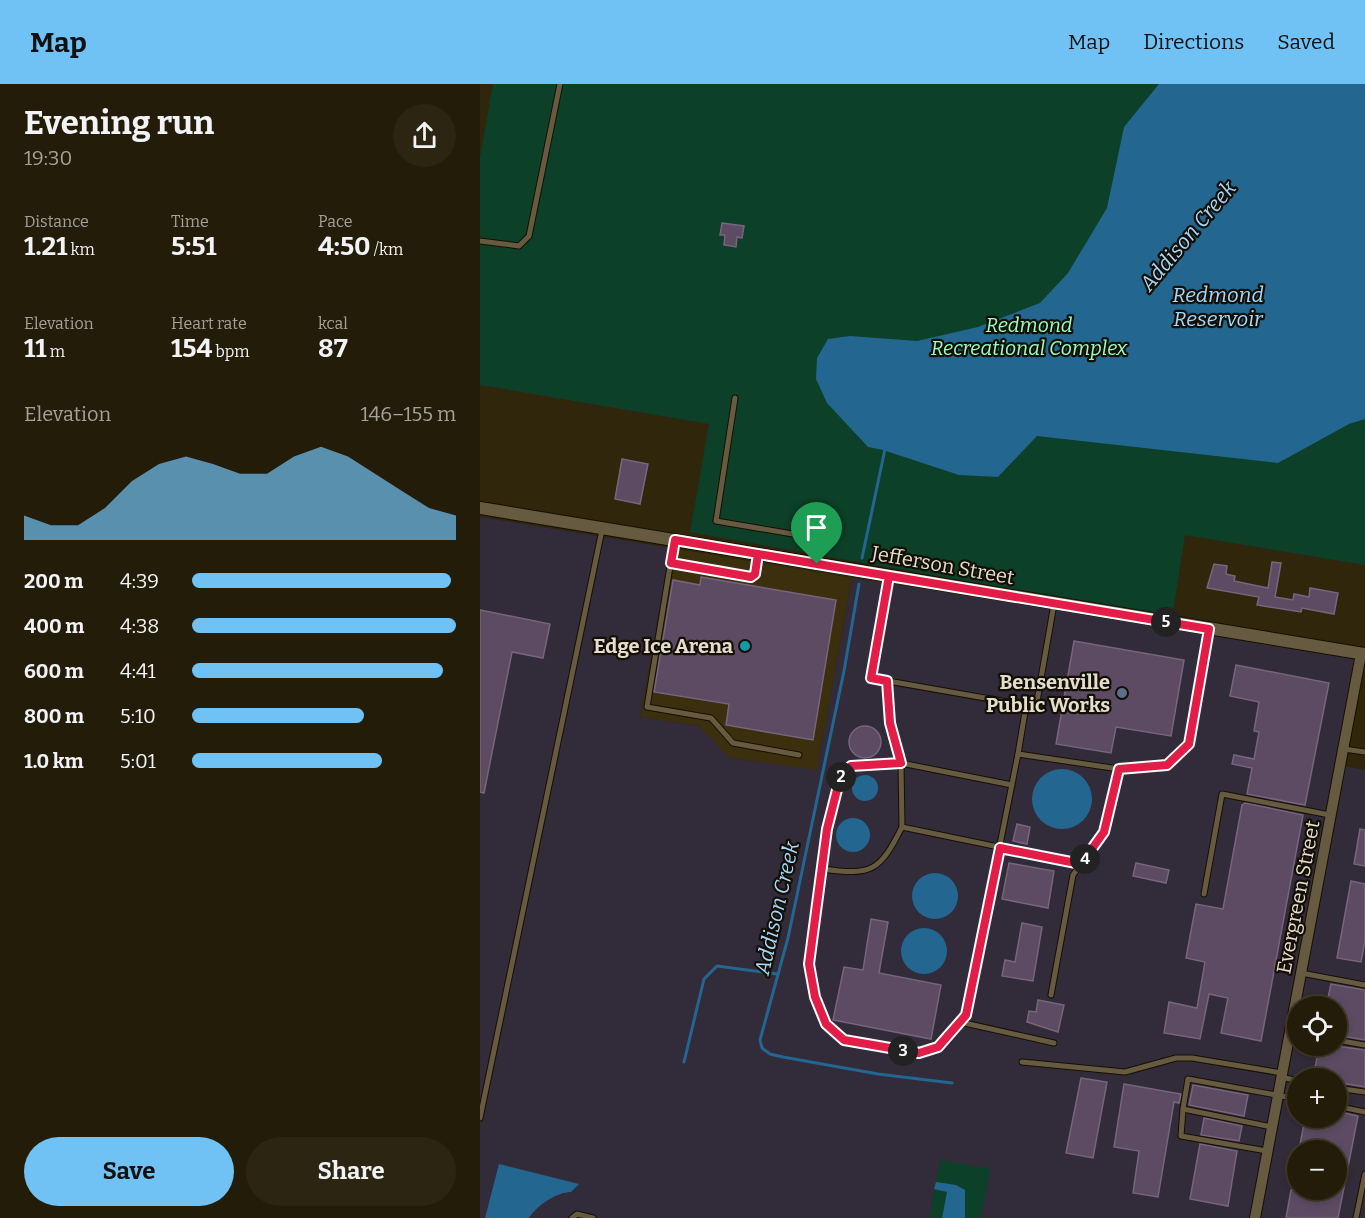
<!DOCTYPE html>
<html lang="en">
<head>
<meta charset="utf-8">
<style>
	body { margin:0; font-family:Bitter,serif; background:#2b2512; color:#f1f3f6; height:100vh; display:flex; flex-direction:column; font-size:22px; white-space:nowrap }
	* { box-sizing:border-box; margin:0 }
	p { font-size:20px; color:#a3a19c }
	.icon { flex:none; width:33px; height:33px; fill:none; stroke:currentColor; stroke-width:2; stroke-linecap:round; stroke-linejoin:round }
	.map { position:relative; flex:1; overflow:hidden }
	.side { display:flex; flex-direction:column; background:#231c09; width:480px }
	.side>* { flex:none }
	.controls { position:absolute; left:807px; top:912px; display:grid; gap:12px }
	.controls a { display:grid; place-items:center; width:60px; height:60px; border-radius:50%; background:#231c09; box-shadow:0 3px 9px #0003,0 0 0 2px #403a2a; font-size:30px }
	.pin { position:absolute; display:grid; place-items:center; width:51px; height:51px; color:#fff; margin:-62px -26px; border-radius:50% 50% 50% 0; rotate:-45deg; box-shadow:0 0 6px #0007 }
	.pin .icon { rotate:45deg }
	.km { position:absolute; width:30px; height:30px; margin:-15px; border-radius:50%; background:#222; color:#fff; font-size:16px; line-height:30px; text-align:center }
	.round { display:grid; place-items:center; flex:none; width:63px; height:63px; border-radius:32px; background:#2b2512 }
	.head { display:flex; align-items:center; justify-content:space-between; height:102px; padding:0 24px }
	h1 { font-size:33px; font-weight:700; line-height:45px }
	.metrics { display:grid; grid-template-columns:repeat(3,1fr); gap:9px; height:102px; padding:6px 24px }
	.metrics div { display:grid; align-content:center }
	.metrics b { font-size:26px; font-weight:700 }
	.metrics small { font-size:16px; font-weight:400 }
	.metrics p { font-size:16px }
	.chart { height:168px; padding:12px 24px }
	.chart p { display:flex; justify-content:space-between }
	.chart svg { width:100%; height:108px; margin-top:6px; fill:#70c1f4; opacity:.7 }
	.primary-button { display:flex; gap:12px; margin-top:auto; padding:12px 24px }
	.primary-button a { flex:1; height:69px; border-radius:36px; background:#70c1f4; color:#111; font-size:24px; font-weight:700; line-height:69px; text-align:center }
	.primary-button a+a { background:#2b2512; color:#f1f3f6 }
	ul { padding:0 24px; list-style:none; font-size:20px }
	li { display:grid; grid-template-columns:96px 72px 1fr; align-items:center; height:45px }
	li i { height:15px; border-radius:8px; background:#70c1f4 }
	header { display:flex; align-items:center; gap:36px; box-sizing:border-box; height:84px; padding:0 30px; background:#70c1f4; color:#111 }
	header strong { font-size:28px }
	nav { display:flex; gap:33px; margin-inline-start:auto; font-size:21px }
	main { display:flex; flex:1; min-height:0 }
	.map>svg:first-child { display:block }
	.built { fill:#3b2f0d }
	.industrial { fill:#322b3a; fill-rule:evenodd }
	.green { fill:#0d4028 }
	.water { fill:#236690 }
	.lines { fill:none; stroke-linecap:round; stroke-linejoin:round }
	.stream { stroke:#236690; stroke-width:3 }
	.building { fill:#5c4b62; stroke:#76657d; stroke-width:1.5 }
	.service-casing { stroke:#170f00; stroke-width:7 }
	.minor-casing { stroke:#170f00; stroke-width:12 }
	.tertiary-casing { stroke:#170f00; stroke-width:14 }
	.service { stroke:#665b41; stroke-width:5 }
	.minor { stroke:#665b41; stroke-width:10 }
	.tertiary { stroke:#665b41; stroke-width:12 }
	.route-casing { stroke:#fff; stroke-width:12 }
	.route { stroke:#e11d48; stroke-width:8 }
	.culture-dot { fill:#0f9aa8; stroke:#140f05; stroke-width:2 }
	.service-dot { fill:#5c6f8a; stroke:#140f05; stroke-width:2 }
	.labels { text-anchor:middle; stroke-width:4.5; stroke-linejoin:round; paint-order:stroke }
	.park-label { font-size:20px; font-style:italic; fill:#98fdc4; stroke:#140f05 }
	.street-label { font-size:20px; fill:#e4decf; stroke:#140f05 }
	.poi-label { font-size:20px; font-weight:bold; fill:#e4decf; stroke:#140f05; text-anchor:end }
	.water-label { font-size:21px; font-style:italic; fill:#a5d8fd; stroke:#140f05 }
</style>
</head>
<body>
<header>
<strong>Map</strong>
<nav><a>Map</a><a>Directions</a><a>Saved</a></nav>
</header>
<main>
<section class="side">
<div class="head"><div><h1>Evening run</h1><p>19:30</p></div><a class="round"><svg class="icon" aria-label="share" viewBox="0 0 24 24"><path d="M12 15V3M7 8l5-5 5 5M5 13v7h14v-7"/></svg></a></div>
<div class="metrics">
<div><p>Distance</p><b>1.21<small> km</small></b></div>
<div><p>Time</p><b>5:51</b></div>
<div><p>Pace</p><b>4:50<small> /km</small></b></div>
</div>
<div class="metrics">
<div><p>Elevation</p><b>11<small> m</small></b></div>
<div><p>Heart rate</p><b>154<small> bpm</small></b></div>
<div><p>kcal</p><b>87</b></div>
</div>
<div class="chart"><p><span>Elevation</span>146–155 m</p>
<svg viewBox="0 0 160 44" preserveAspectRatio="none"><path d="M0 44V34L10 38L20 38L30 31L40 20L50 13L60 10L70 13L80 17L90 17L100 10L110 6L120 10L130 17L140 24L150 31L160 34V44z"/></svg>
</div>
<ul>
<li><b>200 m</b>4:39<i style="width:98%"></i></li>
<li><b>400 m</b>4:38<i style="width:100%"></i></li>
<li><b>600 m</b>4:41<i style="width:95%"></i></li>
<li><b>800 m</b>5:10<i style="width:65%"></i></li>
<li><b>1.0 km</b>5:01<i style="width:72%"></i></li>
</ul>
<div class="primary-button"><a>Save</a><a>Share</a></div>
</section>
<div class="map">
<svg width="885" height="1134" viewBox="0 0 885 1134">
	<rect width="100%" height="100%" fill="#2f260c"/>
	<polygon class="built" points="191,464 372,494 337,687 250,674 219,642 160,633"/>
	<path class="industrial" d="M 0,433 L 191,464 L 160,633 L 219,642 L 250,674 L 337,686 L 372,494 L 884,573 L 864,682 L 885,686 L 885,1134 L 0,1134 ZM 818,922 L 856,922 L 856,962 L 818,962 ZM 818,994 L 856,994 L 856,1034 L 818,1034 ZM 818,1066 L 856,1066 L 856,1106 L 818,1106 Z"/>
	<g class="green">
		<polygon points="13,0 885,0 885,481 705,451 692,534 210,448 229,340 0,301 0,73"/>
		<polygon points="460,1076 510,1085 501,1134 449,1134"/>
	</g>
	<g class="water">
		<polygon points="679,0 885,0 885,335 869,340 798,379 557,352 518,393 479,391 403,366 388,363 347,319 336,295 337,274 348,255 370,252 437,257 498,243 560,219 588,189 627,124 644,43"/>
		<circle cx="582" cy="715" r="30"/>
		<circle cx="385" cy="704" r="13"/>
		<circle cx="373" cy="751" r="17"/>
		<circle cx="455" cy="812" r="23"/>
		<circle cx="444" cy="867" r="23"/>
		<path d="M 19,1080 L 99,1100 L 91,1108 C 77,1108 56,1122 49,1134 L 5,1134 Z"/>
		<polygon points="456,1098 476,1101 485,1106 485,1134 462,1134 467,1108 454,1105"/>
	</g>
	<g class="lines">
		<g class="stream">
			<polyline points="382,474 405,365"/>
			<polyline points="379,500 364,587 308,854 280,956 282,964 290,970 303,973 398,990 472,999"/>
			<polyline points="204,978 224,895 237,882 298,890"/>
		</g>
	</g>
	<g class="building">
		<polygon points="242,139 264,142 262,154 257,153 256,163 244,161 245,151 240,151"/>
		<polygon points="142,375 168,380 160,420 135,415"/>
		<polygon points="792,478 801,479 795,513 813,516 814,510 829,513 830,504 858,509 854,530 822,524 821,528 777,521 779,513 727,504 734,480 747,482 746,490 755,492 754,497 788,504"/>
		<polygon points="221,493 356,516 333,656 246,641 249,620 174,608 193,496 220,501"/>
		<polygon points="0,526 70,540 63,574 32,568 4,709 0,708"/>
		<polygon points="594,557 704,576 691,652 636,643 631,669 576,660"/>
		<polygon points="756,581 849,599 825,721 767,710 772,684 752,680 754,671 774,675 779,648 774,647 779,618 750,612"/>
		<circle cx="385" cy="658" r="16"/>
		<polygon points="765,719 823,731 781,957 741,949 748,914 729,910 720,955 684,949 689,918 717,924 725,878 706,874 716,820 743,825 762,721"/>
		<polygon points="537,740 550,743 547,760 533,757"/>
		<polygon points="880,745 885,746 885,782 874,780"/>
		<polygon points="529,779 574,787 568,824 522,815"/>
		<polygon points="656,779 689,786 686,799 653,792"/>
		<polygon points="871,797 885,800 885,857 881,878 857,874"/>
		<polygon points="391,835 408,838 399,889 461,901 451,955 353,936 364,883 383,886"/>
		<polygon points="542,839 562,843 553,897 522,892 525,876 535,878"/>
		<polygon points="851,900 885,906 885,956 856,951 856,919 847,918"/>
		<polygon points="558,916 584,921 578,948 547,938 549,927 556,928"/>
		<polygon points="856,962 885,966 885,1003 856,998 856,994 833,994 839,964 856,967"/>
		<polygon points="601,994 627,998 613,1074 586,1069"/>
		<polygon points="644,1000 701,1010 699,1019 694,1018 678,1113 653,1109 659,1067 634,1063"/>
		<polygon points="713,1001 768,1011 764,1032 709,1021"/>
		<polygon points="856,1027 878,1032 858,1134 806,1134 811,1106 856,1106 856,1066 819,1066 825,1034 856,1034"/>
		<polygon points="724,1034 762,1042 759,1057 721,1051"/>
		<polygon points="720,1060 757,1067 748,1122 710,1115"/>
	</g>
	<g class="lines">
		<g class="service-casing">
			<g id="service">
				<polyline points="0,157 39,162 49,152 80,0"/>
				<polyline points="255,314 236,437 342,455 337,478"/>
				<polyline points="194,458 167,623 231,634 253,659 319,671"/>
				<polyline points="191,479 271,493 275,490 278,470"/>
				<polyline points="409,492 391,594 556,623 574,520"/>
				<polyline points="407,597 410,639 421,679 422,743 601,780"/>
				<polyline points="546,622 538,670 639,685 687,681 709,660 729,545"/>
				<polyline points="864,665 885,668"/>
				<polyline points="532,701 421,679 371,682 360,694 347,745 329,880 335,913 346,940 364,956 439,969 458,963 486,931 538,670"/>
				<path d="M 343,785 C 392,792 400,787 422,743"/>
				<polyline points="724,810 742,710 850,731"/>
				<polyline points="821,889 885,901"/>
				<polyline points="571,911 593,791 624,748 639,685"/>
				<polyline points="480,938 574,959"/>
				<polyline points="856,956 885,961"/>
				<polyline points="542,978 645,988 696,974 712,974 802,989"/>
				<polyline points="801,993 818,997"/>
				<polyline points="856,1004 885,1008"/>
				<polyline points="856,1022 885,1028"/>
				<polyline points="703,1025 701,1052 787,1067"/>
				<polyline points="0,1034 122,446"/>
				<polyline points="792,1043 703,1025 708,995 818,1015"/>
				<polyline points="92,1134 97,1130 113,1134"/>
				<polyline points="876,1134 885,1090"/>
			</g>
		</g>
		<g class="minor-casing">
			<polyline id="minor" points="775,1134 881,570"/>
		</g>
		<g class="tertiary-casing">
			<polyline id="tertiary" points="0,424 885,570"/>
		</g>
		<use href="#service" class="service"/>
		<use href="#minor" class="minor"/>
		<use href="#tertiary" class="tertiary"/>
	</g>
	<g class="lines">
		<g class="route-casing">
			<polyline id="route" points="337,480 195,456 191,479 271,493 275,490 278,470 409,492 391,594 407,597 410,639 421,679 371,682 360,694 347,745 329,880 335,913 346,940 364,956 439,969 458,963 486,931 520,764 601,780 624,748 639,685 687,681 709,660 729,545 337,480"/>
		</g>
		<use href="#route" class="route"/>
	</g>
	<circle class="culture-dot" cx="265" cy="562" r="6"/>
	<circle class="service-dot" cx="642" cy="609" r="6"/>
	<g class="labels">
		<g class="park-label">
			<text x="549" y="248">Redmond<tspan x="549" dy="23">Recreational Complex</tspan></text>
		</g>
		<g class="street-label">
			<text transform="translate(463 481) rotate(10)" y="7">Jefferson Street</text>
			<text transform="translate(818 813) rotate(-79)" y="7">Evergreen Street</text>
		</g>
		<g class="poi-label">
			<text x="253" y="569">Edge Ice Arena</text>
			<text x="630" y="605">Bensenville<tspan x="630" dy="23">Public Works</tspan></text>
		</g>
		<g class="water-label">
			<text transform="translate(708 152) rotate(-50)" y="7">Addison Creek</text>
			<text x="738" y="218">Redmond<tspan x="738" dy="24">Reservoir</tspan></text>
			<text transform="translate(297 824) rotate(-77)" y="7">Addison Creek</text>
		</g>
	</g>
</svg>
<div class="controls">
<a><svg class="icon" aria-label="locate" viewBox="0 0 24 24"><circle cx="12" cy="12" r="6"/><path d="M12 2v4M12 18v4M2 12h4M18 12h4"/></svg></a>
<a>+</a>
<a>−</a>
</div>
<div class="pin" style="left:337px;top:480px;background:#1e9e55"><svg class="icon" aria-label="arrive" viewBox="0 0 24 24"><path d="M6 21V4h12l-3 4 3 4H6"/></svg></div>
<b class="km" style="left:361px;top:693px">2</b>
<b class="km" style="left:423px;top:967px">3</b>
<b class="km" style="left:605px;top:775px">4</b>
<b class="km" style="left:686px;top:538px">5</b>
</div>
</main>
</body>
</html>
